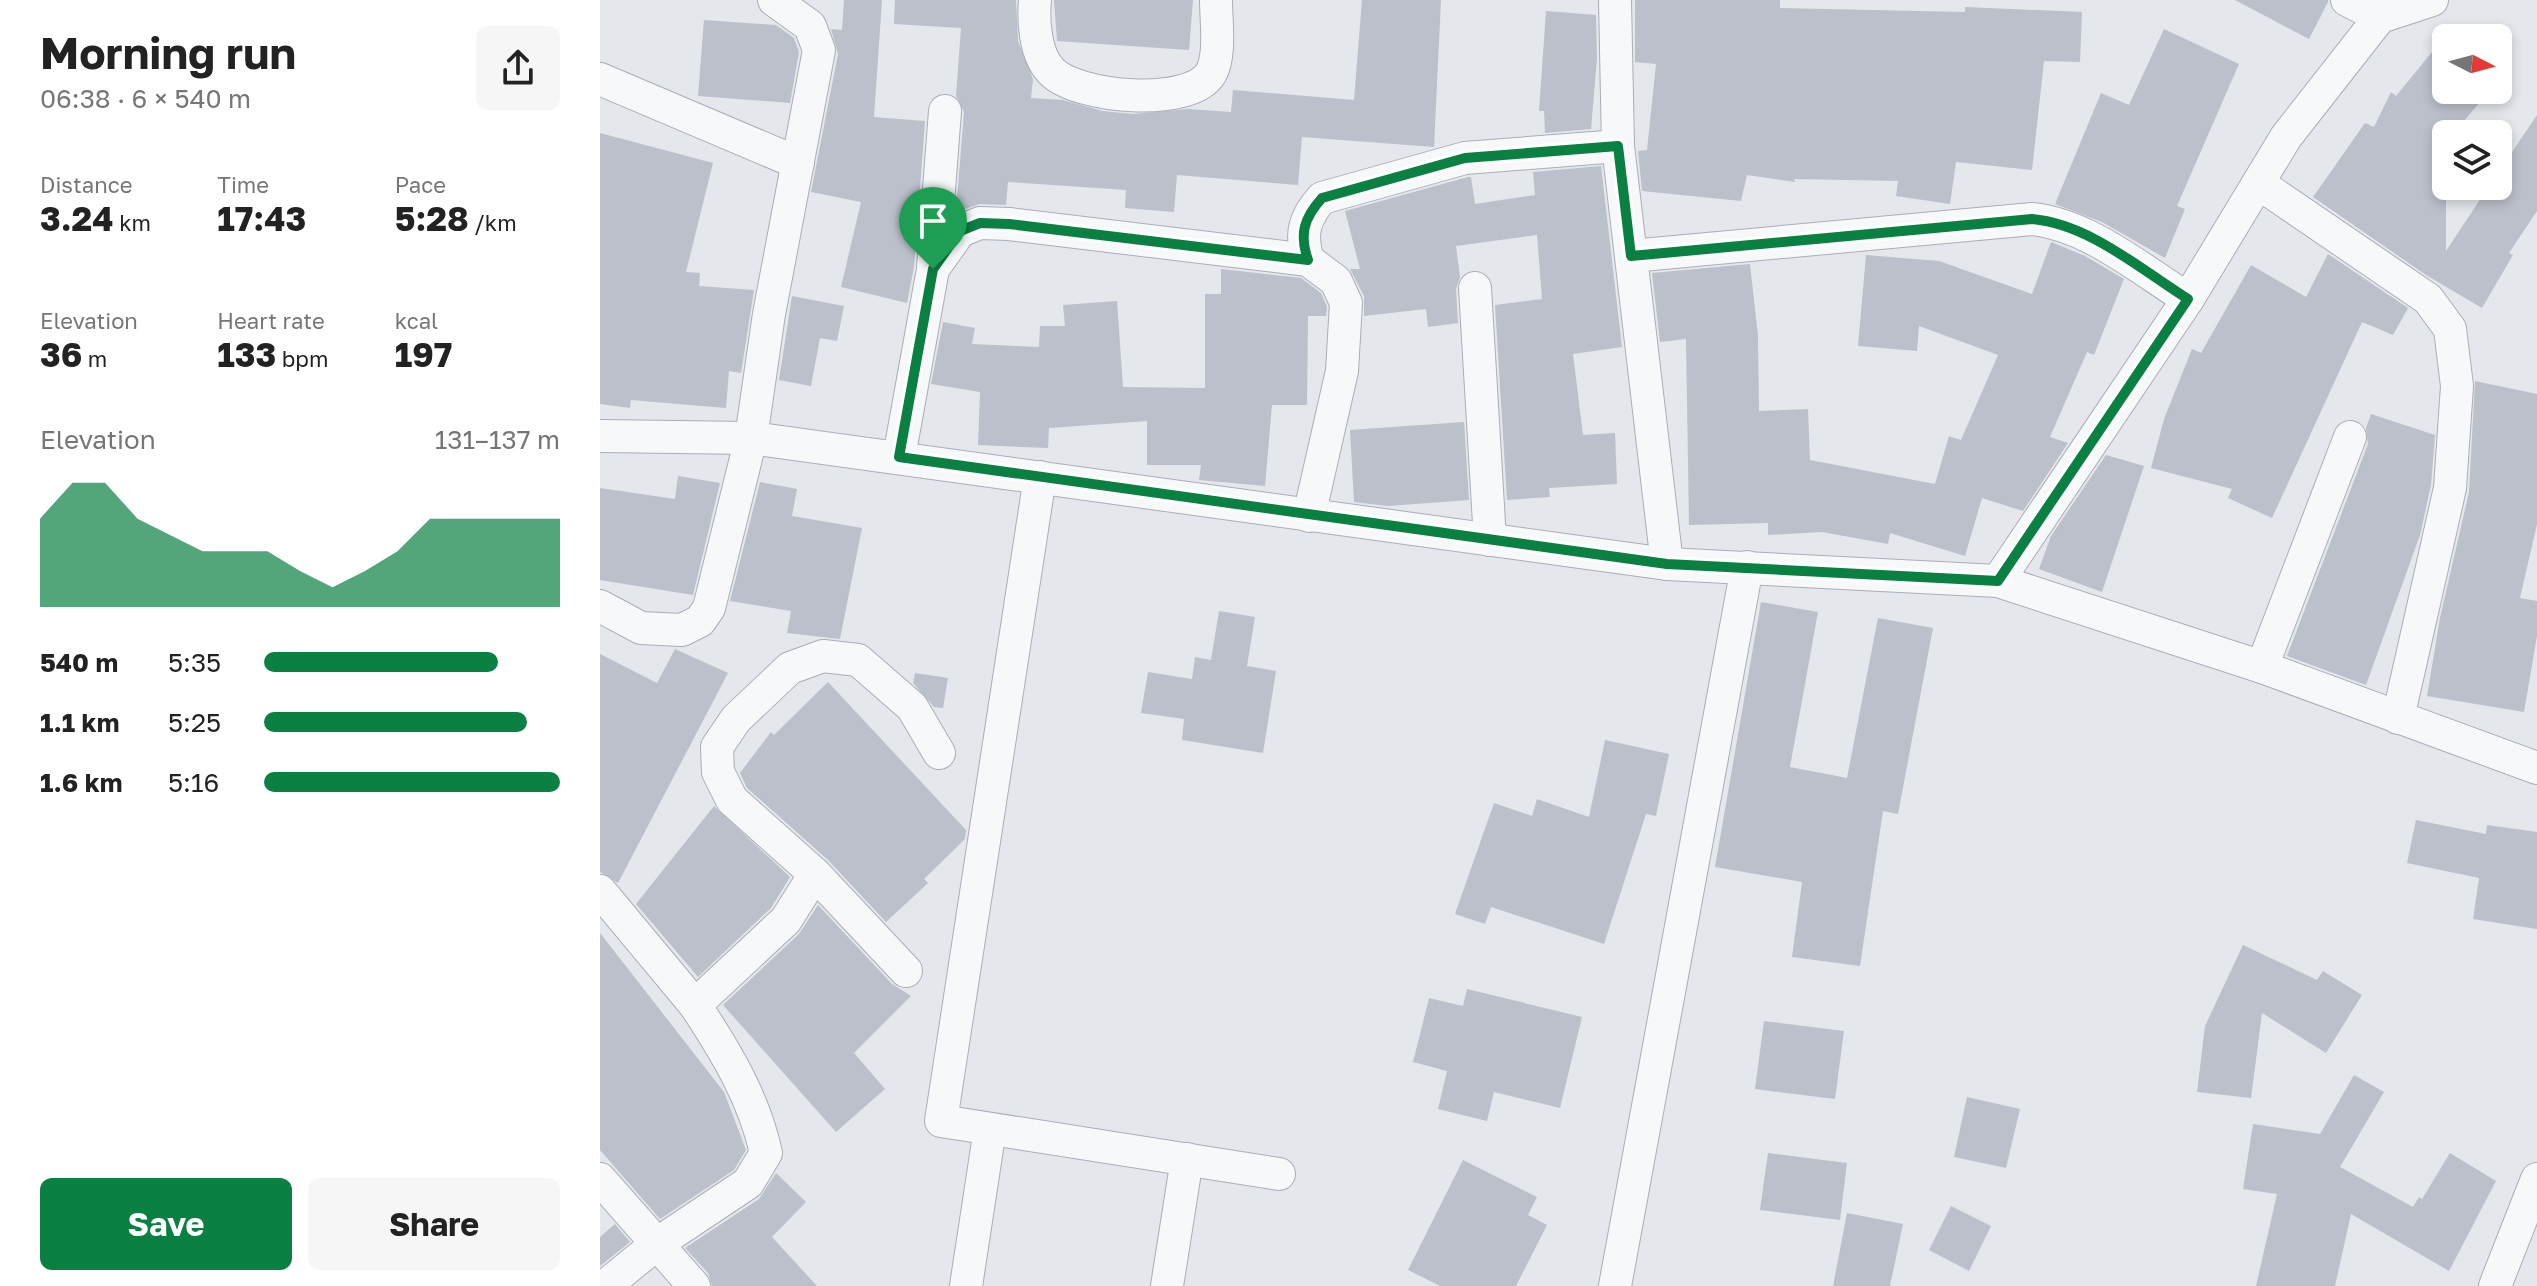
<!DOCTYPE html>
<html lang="en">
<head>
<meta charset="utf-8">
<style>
	body { margin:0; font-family:"Golos Text",sans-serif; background:#f6f6f6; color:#222; height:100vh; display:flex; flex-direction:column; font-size:30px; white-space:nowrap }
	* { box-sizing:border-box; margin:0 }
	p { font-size:26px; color:#767676 }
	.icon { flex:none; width:44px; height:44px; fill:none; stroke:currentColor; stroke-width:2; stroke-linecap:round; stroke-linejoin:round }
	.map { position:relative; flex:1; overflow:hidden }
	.details { display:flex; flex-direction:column; background:#fff; width:600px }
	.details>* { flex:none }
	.needle { width:52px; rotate:96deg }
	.buttons { position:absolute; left:1832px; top:24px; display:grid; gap:16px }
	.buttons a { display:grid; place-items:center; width:80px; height:80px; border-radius:12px; background:#fff; box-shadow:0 4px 12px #0003; font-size:40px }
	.pin { position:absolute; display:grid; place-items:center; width:68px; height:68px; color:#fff; margin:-82px -34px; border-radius:50% 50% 50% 0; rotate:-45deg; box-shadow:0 0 8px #0007 }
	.pin .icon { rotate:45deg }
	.round { display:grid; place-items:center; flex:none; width:84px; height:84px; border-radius:12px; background:#f6f6f6 }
	.overview { display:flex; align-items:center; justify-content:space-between; height:136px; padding:0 40px }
	h1 { font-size:44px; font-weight:700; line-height:60px }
	.figures { display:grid; grid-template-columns:repeat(3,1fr); gap:12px; height:136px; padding:8px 40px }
	.figures div { display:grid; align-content:center }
	.figures b { font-size:34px; font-weight:700 }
	.figures small { font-size:22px; font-weight:400 }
	.figures p { font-size:22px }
	.chart { height:224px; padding:16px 40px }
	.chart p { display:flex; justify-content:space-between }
	.chart svg { width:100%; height:144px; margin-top:8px; fill:#0b8043; opacity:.7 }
	.cta { display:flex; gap:16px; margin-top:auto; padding:16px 40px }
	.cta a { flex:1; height:92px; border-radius:12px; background:#0b8043; color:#fff; font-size:32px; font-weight:700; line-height:92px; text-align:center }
	.cta a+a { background:#f6f6f6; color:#222 }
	ul { padding:0 40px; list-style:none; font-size:26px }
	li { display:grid; grid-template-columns:128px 96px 1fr; align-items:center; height:60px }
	li i { height:20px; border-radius:10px; background:#0b8043 }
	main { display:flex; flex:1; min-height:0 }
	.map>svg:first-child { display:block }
	.building { fill:#bbc0ca }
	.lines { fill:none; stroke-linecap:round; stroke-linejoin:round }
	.street-casing { stroke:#a9aeb7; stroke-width:34 }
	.street { stroke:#f7f8fa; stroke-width:32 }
	.route-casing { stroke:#fff; stroke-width:16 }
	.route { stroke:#0b8043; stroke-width:10 }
</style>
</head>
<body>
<main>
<section class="details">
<div class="overview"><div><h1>Morning run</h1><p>06:38 · 6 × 540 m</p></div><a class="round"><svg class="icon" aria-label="share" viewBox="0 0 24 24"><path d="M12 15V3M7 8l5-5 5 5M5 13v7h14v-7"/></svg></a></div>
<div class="figures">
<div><p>Distance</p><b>3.24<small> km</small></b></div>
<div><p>Time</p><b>17:43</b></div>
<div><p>Pace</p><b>5:28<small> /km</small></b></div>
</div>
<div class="figures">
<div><p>Elevation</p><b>36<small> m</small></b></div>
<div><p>Heart rate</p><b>133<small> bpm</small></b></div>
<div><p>kcal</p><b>197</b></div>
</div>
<div class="chart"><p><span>Elevation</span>131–137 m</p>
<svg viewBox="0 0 160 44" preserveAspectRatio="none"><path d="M0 44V17L10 6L20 6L30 17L40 22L50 27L60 27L70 27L80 33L90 38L100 33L110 27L120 17L130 17L140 17L150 17L160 17V44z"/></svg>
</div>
<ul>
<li><b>540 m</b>5:35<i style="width:79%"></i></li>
<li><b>1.1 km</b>5:25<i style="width:89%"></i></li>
<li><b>1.6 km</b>5:16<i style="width:100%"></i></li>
</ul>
<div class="cta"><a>Save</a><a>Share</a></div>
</section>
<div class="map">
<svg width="1937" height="1286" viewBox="0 0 1937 1286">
	<rect width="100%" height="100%" fill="#e4e7ec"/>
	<g class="building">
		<polygon points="244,0 282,0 274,117 325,121 314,267 307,303 241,287 261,202 211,192 238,54 231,29 242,30"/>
		<polygon points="295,0 416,0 418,41 433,79 431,98 463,100 503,111 533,114 588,109 631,112 633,90 754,100 762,0 841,0 834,147 702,137 698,185 577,175 574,212 525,208 526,190 408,182 406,205 380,204 356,212 364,112 356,96 361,28 294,24"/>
		<polygon points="454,0 593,0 589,50 457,41"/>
		<polygon points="1035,0 1180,0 1180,8 1365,12 1365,7 1482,12 1480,62 1444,61 1432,170 1356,162 1350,204 1296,196 1298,181 1194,179 1195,182 1147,175 1141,201 1042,191 1038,151 1047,150 1056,64 1035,62"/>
		<polygon points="1635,0 1728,0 1728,2 1709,39"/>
		<polygon points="946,11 996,15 997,58 991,129 945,133 944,111 939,111"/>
		<polygon points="104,20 176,25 194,38 199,52 190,103 98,96"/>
		<polygon points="1564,29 1639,64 1577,206 1585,209 1565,258 1502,222 1455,204 1501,93 1529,105"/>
		<polygon points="1846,35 1846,90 1890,90 1853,134 1846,134 1846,251 1889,186 1898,186 1898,173 1937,115 1937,211 1909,253 1913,255 1882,308 1826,275 1713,197 1765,123 1774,127 1791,92 1796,96"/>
		<polygon points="0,133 113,163 86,272 100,273 99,286 154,290 141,373 129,371 126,408 31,400 30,408 0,404"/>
		<polygon points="1001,166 1022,347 973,354 983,435 1015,433 1017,484 949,488 950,497 907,500 895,305 942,299 937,235 856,246 860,277 856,289 858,323 828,327 826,309 764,316 764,296 750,269 760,269 745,211 868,177 871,177 875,204 935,195 933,172"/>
		<polygon points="1451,242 1485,256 1524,279 1494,355 1487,352 1450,437 1468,443 1423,511 1382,498 1365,556 1290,533 1288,544 1222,532 1168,535 1168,523 1089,525 1086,339 1060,342 1052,273 1150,264 1158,336 1159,411 1208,409 1210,460 1335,484 1349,436 1361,440 1398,355 1319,326 1317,351 1258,346 1266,255 1339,261 1432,294"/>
		<polygon points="1728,254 1808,308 1793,335 1762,322 1672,518 1628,498 1632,489 1551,468 1564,419 1592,349 1601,353 1651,265 1706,297"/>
		<polygon points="621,269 701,278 721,293 727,307 726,316 708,316 707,405 672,405 665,486 599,480 601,465 547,465 547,421 449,428 448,448 378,445 380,392 331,384 343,322 375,328 372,344 439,347 440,326 465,326 463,305 517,301 523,387 605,388 605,294 621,294"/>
		<polygon points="192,296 244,306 237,341 220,338 211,386 179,380"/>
		<polygon points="1875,381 1937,394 1937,524 1920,598 1937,601 1937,636 1924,712 1827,696 1840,618 1869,492"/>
		<polygon points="1771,414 1835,435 1831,485 1820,535 1766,685 1687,656 1768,444 1766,428"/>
		<polygon points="864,422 869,500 788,506 754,502 750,430"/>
		<polygon points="1506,455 1544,466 1502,592 1439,569 1451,536"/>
		<polygon points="78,476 120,483 93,595 0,580 0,488 75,499"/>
		<polygon points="160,482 197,489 192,516 262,528 240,639 187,633 191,611 130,601"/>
		<polygon points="1161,602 1218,612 1190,767 1247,778 1278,618 1333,628 1298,814 1283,811 1260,966 1192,957 1202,882 1115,867"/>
		<polygon points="619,611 655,617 647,666 676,671 663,753 582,740 584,719 541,713 548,672 592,679 595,657 611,660"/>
		<polygon points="75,649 128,673 18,883 0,872 0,654 57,683"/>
		<polygon points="315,673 348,678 343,708 334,707 313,683"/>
		<polygon points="228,682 366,830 365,839 324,879 328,883 286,922 228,860 147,788 140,773 171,732 174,735"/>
		<polygon points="1005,740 1069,754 1056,816 1046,814 1004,944 891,907 885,924 855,914 894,803 932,816 937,799 989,817"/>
		<polygon points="114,806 190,877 171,908 98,977 36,904"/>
		<polygon points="1816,820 1886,834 1887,825 1937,832 1937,929 1873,919 1879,878 1807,863"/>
		<polygon points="218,905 292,984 311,996 254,1053 285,1089 236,1132 123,1005 199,934"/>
		<polygon points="0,933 124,1092 146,1150 134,1170 60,1219 0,1150"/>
		<polygon points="1643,945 1717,980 1723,971 1762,995 1726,1053 1662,1013 1651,1098 1597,1092 1605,1026"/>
		<polygon points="867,989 982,1017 960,1108 894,1092 887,1121 838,1109 847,1071 813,1062 829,998 863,1006"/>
		<polygon points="1164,1021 1244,1031 1235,1099 1155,1089"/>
		<polygon points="1754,1075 1784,1092 1740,1167 1813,1207 1819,1197 1822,1199 1850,1153 1896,1181 1849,1271 1751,1214 1735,1286 1656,1286 1677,1194 1643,1189 1653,1124 1720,1134"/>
		<polygon points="1367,1097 1420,1109 1406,1168 1354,1157"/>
		<polygon points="1168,1153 1247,1163 1240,1220 1160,1210"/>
		<polygon points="863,1160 937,1197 928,1215 947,1225 916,1286 840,1286 808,1270"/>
		<polygon points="176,1173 206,1202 172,1237 217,1286 112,1286 108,1273 85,1248 159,1199"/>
		<polygon points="1351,1206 1391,1226 1369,1271 1329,1250"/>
		<polygon points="1247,1213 1303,1224 1290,1286 1233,1286"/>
		<polygon points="15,1224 30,1242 0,1266 0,1237"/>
	</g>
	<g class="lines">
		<g class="street-casing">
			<g id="street">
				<path d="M 435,0 C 433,21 435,54 451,71 C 476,98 591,108 611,73 C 621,55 616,21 616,0"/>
				<polyline points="1015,0 1018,146 1067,564"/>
				<polyline points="1747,0 1780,17"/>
				<polyline points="0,79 198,163"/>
				<polyline points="1658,183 1828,299 1850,329 1857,386 1850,488 1798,718"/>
				<path d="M 1031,256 L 1432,219 C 1489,225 1540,269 1588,299"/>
				<path d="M 708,260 C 700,234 704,218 722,198 L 865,158 L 1018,146"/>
				<polyline points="333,268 345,111"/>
				<polyline points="875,288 890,540"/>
				<polyline points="0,436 151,438 1067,564 1398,581 1662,667 1937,768"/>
				<polyline points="299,457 333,269 360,231 380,223 409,224 708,260 736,281 746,303 742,371 709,516"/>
				<polyline points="440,477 341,1121 679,1174"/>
				<polyline points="1398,581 1588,299 1686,137 1780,17 1832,0"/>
				<polyline points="0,606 41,628 82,630 100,621 109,608 151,438 169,314 219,50 210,26 174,0"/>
				<polyline points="1662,667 1750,437"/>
				<polyline points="215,874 306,971"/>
				<polyline points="0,891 95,1005"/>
				<polyline points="0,1179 94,1286"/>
				<path d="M 5,1286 L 58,1243 L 148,1183 L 166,1153 C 154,1098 126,1052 95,1005 L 186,920 L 215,874 L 132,800 L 118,772 L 117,747 L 136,719 L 190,668 L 223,656 L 258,660 L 312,707 L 339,753"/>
				<polyline points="366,1286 390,1129"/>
				<polyline points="567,1286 587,1159"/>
				<polyline points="1015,1286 1147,567"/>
				<polyline points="1895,1286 1937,1179"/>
			</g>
		</g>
		<use href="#street" class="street"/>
	</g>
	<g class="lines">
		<g class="route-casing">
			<path id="route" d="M 1018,146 L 1031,256 L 1432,219 C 1489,224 1540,269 1588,299 L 1398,581 L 1067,564 L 299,457 L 333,269 L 360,231 L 380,223 L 409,224 L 708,260 C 699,234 704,218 722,198 L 865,158 Z"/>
		</g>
		<use href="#route" class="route"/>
	</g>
</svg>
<div class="buttons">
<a><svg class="needle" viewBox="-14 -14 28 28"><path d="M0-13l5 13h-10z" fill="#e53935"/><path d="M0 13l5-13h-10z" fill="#767676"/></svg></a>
<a><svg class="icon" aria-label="layers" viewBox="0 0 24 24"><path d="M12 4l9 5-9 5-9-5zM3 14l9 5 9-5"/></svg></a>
</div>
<div class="pin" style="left:333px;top:269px;background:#1e9e55"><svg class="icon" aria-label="arrive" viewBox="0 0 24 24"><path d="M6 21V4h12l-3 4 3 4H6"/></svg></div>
</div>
</main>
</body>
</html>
